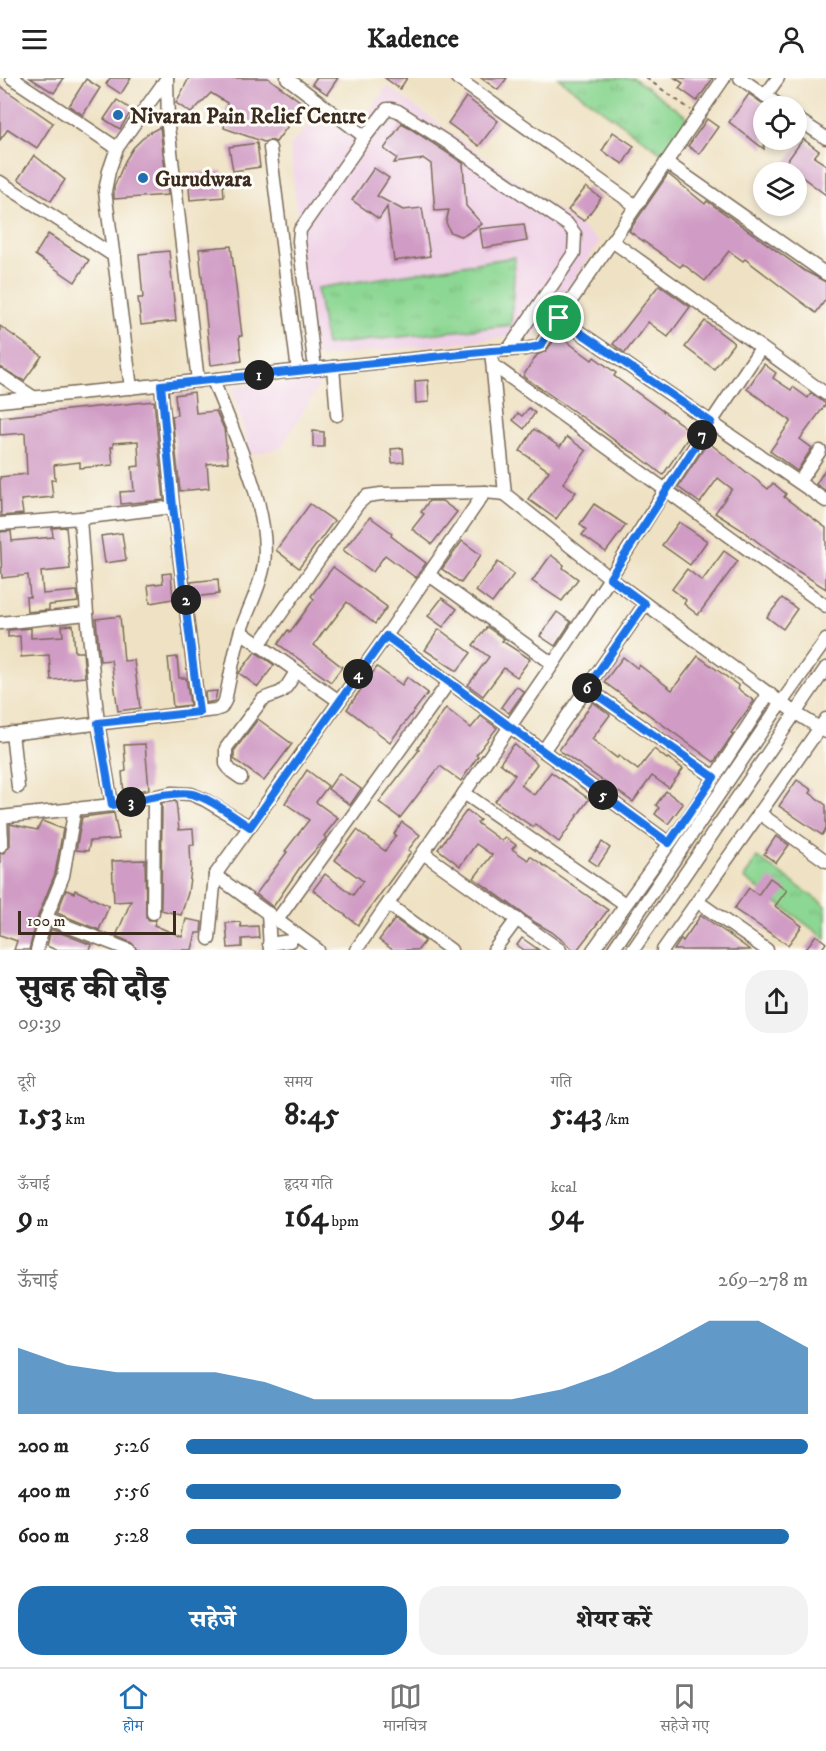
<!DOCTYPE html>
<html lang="hi">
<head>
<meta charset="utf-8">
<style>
	body { margin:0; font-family:"IM FELL DW Pica","Noto Serif Devanagari",serif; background:#f2f2f2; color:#222; height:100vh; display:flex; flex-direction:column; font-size:22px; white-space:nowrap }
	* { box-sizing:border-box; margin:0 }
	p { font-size:20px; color:#767676 }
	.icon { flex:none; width:33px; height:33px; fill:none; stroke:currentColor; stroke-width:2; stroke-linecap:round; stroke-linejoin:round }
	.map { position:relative; height:872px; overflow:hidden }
	.drawer { display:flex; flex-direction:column; background:#fff; flex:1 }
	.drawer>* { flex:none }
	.fabs { position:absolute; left:753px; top:18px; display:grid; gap:12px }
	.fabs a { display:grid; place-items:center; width:54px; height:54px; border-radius:50%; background:#fff; box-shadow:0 3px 9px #0003; font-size:30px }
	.scale { position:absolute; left:18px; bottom:15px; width:158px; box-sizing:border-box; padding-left:6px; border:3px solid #3b2a1e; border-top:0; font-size:16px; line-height:21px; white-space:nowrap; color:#3b2a1e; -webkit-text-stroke:4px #fdfcf7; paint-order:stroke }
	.pin { position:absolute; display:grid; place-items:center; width:51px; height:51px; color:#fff; margin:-26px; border:3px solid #fff; border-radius:50%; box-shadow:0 2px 6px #0007 }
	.km { position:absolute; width:30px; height:30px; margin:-15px; border-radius:50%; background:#222; color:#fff; font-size:16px; line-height:30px; text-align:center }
	.round { display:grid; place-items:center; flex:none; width:63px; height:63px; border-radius:24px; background:#f2f2f2 }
	.summary { display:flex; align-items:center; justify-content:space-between; height:102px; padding:0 18px }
	h1 { font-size:33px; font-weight:800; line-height:45px }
	.stats { display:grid; grid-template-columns:repeat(3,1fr); gap:9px; height:102px; padding:6px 18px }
	.stats div { display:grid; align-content:center }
	.stats b { font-size:30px; font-weight:800 }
	.stats small { font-size:16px; font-weight:400 }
	.stats p { font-size:16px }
	.chart { height:168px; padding:12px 18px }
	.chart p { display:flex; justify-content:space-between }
	.chart svg { width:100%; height:108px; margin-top:6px; fill:#1f6fb2; opacity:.7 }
	.primary-button { display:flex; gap:12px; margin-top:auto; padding:12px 18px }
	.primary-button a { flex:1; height:69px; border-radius:24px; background:#1f6fb2; color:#fff; font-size:24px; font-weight:800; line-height:69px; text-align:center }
	.primary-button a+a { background:#f2f2f2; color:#222 }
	ul { padding:0 18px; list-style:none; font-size:20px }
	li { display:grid; grid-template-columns:96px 72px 1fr; align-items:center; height:45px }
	li i { height:15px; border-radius:8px; background:#1f6fb2 }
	header { display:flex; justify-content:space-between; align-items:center; height:78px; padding:0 18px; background:#fff; font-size:27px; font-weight:800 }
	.dock { display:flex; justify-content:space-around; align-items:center; height:84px; border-top:2px solid #e0e0e0; background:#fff; font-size:16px; color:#767676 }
	.dock a { display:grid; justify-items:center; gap:3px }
	.dock .current { color:#1f6fb2 }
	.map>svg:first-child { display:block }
	.built { fill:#efd0e6 }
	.grass { fill:url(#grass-tufts); stroke:#648058; stroke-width:1.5 }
	.building { fill:#d09bc5 }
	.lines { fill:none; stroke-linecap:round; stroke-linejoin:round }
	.minor-casing { stroke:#7a6a58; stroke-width:15 }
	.path { stroke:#7a6a58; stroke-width:2; stroke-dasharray:4.5 4.5; stroke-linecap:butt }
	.minor { stroke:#fff; stroke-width:12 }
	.route-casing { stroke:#fff; stroke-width:12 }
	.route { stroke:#1a73e8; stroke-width:8 }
	.poi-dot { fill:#1f6fb2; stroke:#fdfcf7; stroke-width:2 }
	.labels { text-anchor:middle; stroke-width:6; stroke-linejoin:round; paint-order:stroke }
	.poi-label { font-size:22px; font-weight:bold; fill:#3b2a1e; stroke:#fdfcf7; text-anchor:start }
</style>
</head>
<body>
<header><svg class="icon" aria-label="menu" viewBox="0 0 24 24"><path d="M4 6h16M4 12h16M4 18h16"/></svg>Kadence<svg class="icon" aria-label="person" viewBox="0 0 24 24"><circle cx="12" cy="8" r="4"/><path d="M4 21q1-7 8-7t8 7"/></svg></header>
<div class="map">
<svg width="826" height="872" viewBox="0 0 826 872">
	<defs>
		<pattern id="grass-tufts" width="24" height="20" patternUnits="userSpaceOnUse" patternTransform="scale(1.5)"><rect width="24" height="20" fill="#8cd793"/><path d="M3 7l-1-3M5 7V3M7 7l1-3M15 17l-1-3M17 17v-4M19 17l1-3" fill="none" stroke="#7ab97e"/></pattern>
	</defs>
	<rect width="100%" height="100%" fill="#fdfcf7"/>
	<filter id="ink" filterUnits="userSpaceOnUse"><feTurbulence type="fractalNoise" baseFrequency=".0167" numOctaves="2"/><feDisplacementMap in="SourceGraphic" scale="12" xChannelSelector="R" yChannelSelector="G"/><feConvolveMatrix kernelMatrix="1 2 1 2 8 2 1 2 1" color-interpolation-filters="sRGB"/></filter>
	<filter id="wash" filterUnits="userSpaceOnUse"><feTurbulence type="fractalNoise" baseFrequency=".008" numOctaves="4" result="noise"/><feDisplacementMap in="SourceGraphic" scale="24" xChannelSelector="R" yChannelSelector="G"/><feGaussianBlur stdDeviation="1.35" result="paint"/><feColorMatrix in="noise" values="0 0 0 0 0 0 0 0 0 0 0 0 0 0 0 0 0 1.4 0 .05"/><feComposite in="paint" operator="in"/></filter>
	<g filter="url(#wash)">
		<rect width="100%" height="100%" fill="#efe2c4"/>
		<g class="built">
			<polygon points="387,8 600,163 537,256 311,280 290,68 317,37 352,59"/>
			<polygon points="322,302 281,370 250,377 232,308"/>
		</g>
		<g class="grass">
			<polygon points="558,0 634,0 687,39 669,80"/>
			<polygon points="515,179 511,247 326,267 317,210"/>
			<polygon points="757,779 826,828 826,861 744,800"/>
		</g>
		<g id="blocks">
			<g class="building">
				<polygon points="30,0 64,0 54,15"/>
				<polygon points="110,0 131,0 121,16 106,6"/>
				<polygon points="189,0 268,0 304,26 276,64 270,62 264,64 224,50 227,25 211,15 191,35 176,25"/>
				<polygon points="316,0 338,0 327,16 312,6"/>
				<polygon points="385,0 407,0 400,11"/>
				<polygon points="481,0 507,0 498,12"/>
				<polygon points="675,0 713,0 697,23 679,10 683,5"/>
				<polygon points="86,1 100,10 83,37 69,28"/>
				<polygon points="0,8 53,45 37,70 8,51 0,62"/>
				<polygon points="749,16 766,28 764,28 764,71 729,44"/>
				<polygon points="466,19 498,43 479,68 448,45"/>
				<polygon points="117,22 132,32 120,51 104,41"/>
				<polygon points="707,41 718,49 699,76 688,68"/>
				<polygon points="402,45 463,85 466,128 482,146 465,157 460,158 450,154 446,144 449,132 435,133 431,86 424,81 394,85 397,80 384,71"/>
				<polygon points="160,49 168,117 114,121 114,109 125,83 133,70 147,56"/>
				<polygon points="613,54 634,68 623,86 602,73"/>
				<polygon points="803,61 819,73 814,79 826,87 826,117 785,86"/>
				<polygon points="257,65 260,89 233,93 229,69"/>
				<polygon points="34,77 65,102 51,123 18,101"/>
				<polygon points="374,90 389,100 377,118 403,132 422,130 430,178 394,183 387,129 379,141 352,122"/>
				<polygon points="222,93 224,119 190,122 188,96"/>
				<polygon points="668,96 705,126 707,123 805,193 826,204 826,221 816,235 745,181 743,183 729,173 705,203 683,186 680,189 629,153"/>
				<polygon points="586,109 601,120 584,143 568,132"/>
				<polygon points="524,146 527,163 483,170 480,151"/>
				<polygon points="48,156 89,182 75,204 35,177"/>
				<polygon points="231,168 242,258 239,258 242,283 211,287 199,171"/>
				<polygon points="169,173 176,243 141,247 138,220 143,220 139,176"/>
				<polygon points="659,207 690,229 668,259 648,244 625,275 613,266"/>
				<polygon points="705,243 734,265 714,291 685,269"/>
				<polygon points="0,248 42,278 24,303 0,289"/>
				<polygon points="558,257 592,282 594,279 616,295 614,298 692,354 663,397 636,376 622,368 598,350 523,298 537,277 546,273"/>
				<polygon points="764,286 776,295 773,300 791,312 793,309 808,320 811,315 826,326 800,361 812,370 797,393 770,373 791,343 747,311"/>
				<polygon points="428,302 429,324 416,325 415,303"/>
				<polygon points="194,314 196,335 216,333 224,351 228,384 207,386 209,410 180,413 172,338 177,337 175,317"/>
				<polygon points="154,323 164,422 121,426 120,414 134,413 132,389 139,388 138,363 113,365 113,369 111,369 113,387 80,390 80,384 54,387 55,402 51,402 53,419 21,422 23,436 1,438 0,399 27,396 25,355 0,357 0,339"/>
				<polygon points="529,330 535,335 524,351 513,342 518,335 522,338"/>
				<polygon points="534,351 560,369 567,359 586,373 563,405 576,414 556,441 528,421 549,393 520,373"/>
				<polygon points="313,353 324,354 324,369 313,369"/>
				<polygon points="708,364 768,411 773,405 786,416 784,419 826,450 826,511 788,487 742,452 715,435 732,411 718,400 700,425 678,409"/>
				<polygon points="403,370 404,384 392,385 391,371"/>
				<polygon points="826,390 826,413 816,406"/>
				<polygon points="429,423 442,423 457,434 432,466 412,451 424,436 421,434"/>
				<polygon points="310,426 334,443 299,490 276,472"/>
				<polygon points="594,426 626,447 606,474 582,457 586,452 580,446"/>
				<polygon points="370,439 392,455 391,458 426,485 416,500 385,477 373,494 343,472"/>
				<polygon points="679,444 707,463 690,487 662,467"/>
				<polygon points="66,449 70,491 41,494 43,516 77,513 78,524 49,527 49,532 27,534 26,519 30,519 28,497 2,500 0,454 11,453 12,463 53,459 52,450"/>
				<polygon points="122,455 126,482 105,485 101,458"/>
				<polygon points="462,463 481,477 461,505 442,491"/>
				<polygon points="724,473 738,483 698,537 684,526 686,522 672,511 687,491 702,503"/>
				<polygon points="551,477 564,487 563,490 578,501 562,523 532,503"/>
				<polygon points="498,484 514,496 492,525 476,513"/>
				<polygon points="333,489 387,529 375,546 347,524 326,552 325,551 314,567 342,589 331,604 278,566 288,552 290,554 314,521 311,518"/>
				<polygon points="171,495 173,521 150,525 148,507 163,505 162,496"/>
				<polygon points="218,501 219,516 193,519 191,504"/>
				<polygon points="442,520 457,531 443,549 428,538"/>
				<polygon points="782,520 797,531 783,551 767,539"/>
				<polygon points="557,534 571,544 555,568 540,558"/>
				<polygon points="120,538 124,583 134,582 140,630 118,633 111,582 100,583 96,541"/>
				<polygon points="73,547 75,574 83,574 85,599 51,602 49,577 21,579 20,558 8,559 8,552 31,550 31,560 63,558 62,548"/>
				<polygon points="487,549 504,561 502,563 530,581 517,599 504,590 483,618 468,607 489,579 473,567"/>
				<polygon points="439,551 471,575 457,593 425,572"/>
				<polygon points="255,574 274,587 258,609 239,595"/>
				<polygon points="698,578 739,608 738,611 754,623 731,655 733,656 714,684 604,604 623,579 637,590 639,587 672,612"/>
				<polygon points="177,579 179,600 186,600 190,627 173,629 168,580"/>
				<polygon points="377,589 402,607 407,599 428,615 390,664 347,631"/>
				<polygon points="516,608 524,614 509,635 501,629"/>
				<polygon points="217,613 215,623 206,625 205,614"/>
				<polygon points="593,624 610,637 592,661 617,680 619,678 638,692 654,671 667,681 668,680 683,691 669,710 652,698 633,724 559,672"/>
				<polygon points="446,630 471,650 481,638 497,650 476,677 478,678 461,703 440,688 400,740 379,724 419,672 417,671"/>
				<polygon points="258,641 292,666 264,703 234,681 234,673"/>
				<polygon points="145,666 149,711 124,716 122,694 126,693 124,667"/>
				<polygon points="514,666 537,686 521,707 534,717 551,694 589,721 559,764 535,746 533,749 495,723 515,697 500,685"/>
				<polygon points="307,692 328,708 316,724 338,740 324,758 326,760 301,788 273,829 256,816 287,774 285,773 309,742 285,725"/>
				<polygon points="339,695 361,711 350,727 328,711"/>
				<polygon points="797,702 812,712 810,715 826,727 826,751 822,757 779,728"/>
				<polygon points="666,713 683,726 668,746 655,736 659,730 656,727"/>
				<polygon points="176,723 179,752 193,751 194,767 190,767 191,792 188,815 181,837 161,832 162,725"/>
				<polygon points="467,732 480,742 477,745 502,763 505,759 516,767 512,771 528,782 530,778 608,832 577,872 574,872 552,854 536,845 474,800 492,777 476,766 460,788 438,771"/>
				<polygon points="114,735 119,761 90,763 88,773 76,772 82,739"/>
				<polygon points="42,743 63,751 55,796 38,838 29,872 14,872 17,863 0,857 0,776 5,774 10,767 10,746 37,752"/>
				<polygon points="402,744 420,757 408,772 411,774 358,847 313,812 325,796 353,817 363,803 335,782 357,752 385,773 396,757 394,756"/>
				<polygon points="776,758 789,767 776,785 764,776"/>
				<polygon points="602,764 610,770 598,788 589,782"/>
				<polygon points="145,782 146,839 149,842 156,842 154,847 182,859 186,841 202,844 201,855 196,855 192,872 137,872 132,865 116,858 131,823 114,824 112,783"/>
				<polygon points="770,800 787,812 775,828 802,848 788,867 734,831 749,810 758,817"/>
				<polygon points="66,812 74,815 75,812 109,828 99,852 57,835"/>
				<polygon points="701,837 718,849 750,872 674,872 681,861 683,863"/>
				<polygon points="395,841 425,863 418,872 393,872 379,862"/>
				<polygon points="240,844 241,849 258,848 259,860 242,861 242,869 228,870 226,845"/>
				<polygon points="51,851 92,867 90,872 56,872 47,868"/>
				<polygon points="816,857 826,865 821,872 805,872"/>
				<polygon points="522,860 539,872 524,872 517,867"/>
			</g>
		</g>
	</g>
	<g filter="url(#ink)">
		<use href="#blocks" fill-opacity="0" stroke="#7a6a58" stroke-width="1.5"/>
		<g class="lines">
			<g class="minor-casing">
				<g id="minor">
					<polyline points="12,0 117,70"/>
					<polyline points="167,0 168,48 198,303"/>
					<polyline points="287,0 365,59"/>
					<polyline points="457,0 636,128"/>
					<polyline points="740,0 780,28"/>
					<polyline points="765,18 778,0"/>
					<polyline points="796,40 826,60"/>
					<polyline points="270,70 298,293"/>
					<polyline points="666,84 826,196"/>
					<polyline points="0,104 114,178"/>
					<polyline points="612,163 826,316"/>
					<polyline points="559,240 826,423"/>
					<polyline points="491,273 505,416 610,500 794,634 826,654"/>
					<polyline points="493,287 826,528"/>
					<polyline points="333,289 337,337"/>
					<polyline points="315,291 299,163 300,152 365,59 387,31 392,31 398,33 445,63 568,147 575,156 574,175 508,272"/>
					<polyline points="0,297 33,319"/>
					<polyline points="161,307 173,429 199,634"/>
					<polyline points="131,310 105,113 109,93 117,70 167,0"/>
					<polyline points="0,323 491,273 525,271 540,268 724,0"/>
					<polyline points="799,404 820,373"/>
					<polyline points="80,440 87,536 98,645 112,727"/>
					<polyline points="0,446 80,440 173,429"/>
					<polyline points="429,497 553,586"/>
					<polyline points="0,545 87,536"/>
					<polyline points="241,554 339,623"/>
					<polyline points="386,558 669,765"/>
					<polyline points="259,567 358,426 367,418 381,416 485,414 505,416"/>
					<polyline points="587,610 714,699"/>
					<polyline points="12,655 18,709"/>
					<path d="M 0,657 L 215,632 L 221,630 L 225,623 C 230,600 234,575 241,552 C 248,531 261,508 264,486 C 271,430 233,355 213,302"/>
					<polyline points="543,673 645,526"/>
					<path d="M 241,700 L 231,693 L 226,686 L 226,670 L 262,622 C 268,618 275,617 281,614 C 288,609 292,600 296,593"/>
					<polyline points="464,715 625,826"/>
					<polyline points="759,735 826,783"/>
					<polyline points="0,739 112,727 172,715 191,716 205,722 250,749"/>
					<polyline points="0,768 2,764 1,739"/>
					<polyline points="423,775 560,872"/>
					<polyline points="215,797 318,872"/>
					<polyline points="698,824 767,872"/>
					<polyline points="388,826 451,872"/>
					<polyline points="153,835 154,720"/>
					<polyline points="268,835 270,872"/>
					<polyline points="46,840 129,872"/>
					<polyline points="277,842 449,604"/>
					<polyline points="209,861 215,797 386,558 485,414"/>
					<polyline points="269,866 290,863 296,856"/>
					<polyline points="37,872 46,840 63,798 75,730"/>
					<polyline points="356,872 553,586 610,500 665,413 761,270"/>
					<polyline points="494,872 517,841"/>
					<polyline points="593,872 692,734 769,615"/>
					<polyline points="613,872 781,625 826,562"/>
					<polyline points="633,872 826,590"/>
					<polyline points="663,872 826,641"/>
				</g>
			</g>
			<polyline class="path" points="646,0 691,32"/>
			<use href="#minor" class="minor"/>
		</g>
	</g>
	<g class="lines" filter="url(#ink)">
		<g class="route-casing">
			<path id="route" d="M 559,240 L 711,344 L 610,500 L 645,526 L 587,610 L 714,699 L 669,765 L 386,558 L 250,749 C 232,738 212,721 192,716 C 175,712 131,724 112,727 L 98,645 L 199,634 L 173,429 L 161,307 L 491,273 L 525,271 L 540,268 Z"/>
		</g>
		<use href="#route" class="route"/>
	</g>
	<g class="poi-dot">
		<circle cx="118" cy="37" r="6"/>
		<circle cx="143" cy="100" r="6"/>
	</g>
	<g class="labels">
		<g class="poi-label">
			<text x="130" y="45">Nivaran Pain Relief Centre</text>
			<text x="155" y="108">Gurudwara</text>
		</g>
	</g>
</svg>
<div class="fabs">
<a><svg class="icon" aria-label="locate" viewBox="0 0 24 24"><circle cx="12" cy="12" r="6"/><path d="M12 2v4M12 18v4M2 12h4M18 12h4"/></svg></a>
<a><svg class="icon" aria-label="layers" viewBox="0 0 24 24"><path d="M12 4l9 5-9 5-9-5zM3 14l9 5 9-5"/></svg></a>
</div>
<div class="scale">100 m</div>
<div class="pin" style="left:559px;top:240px;background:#1e9e55"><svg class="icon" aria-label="arrive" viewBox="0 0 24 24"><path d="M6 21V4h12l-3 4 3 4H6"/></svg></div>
<b class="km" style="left:259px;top:297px">1</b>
<b class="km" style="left:186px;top:522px">2</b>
<b class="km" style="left:131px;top:724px">3</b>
<b class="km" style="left:358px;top:596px">4</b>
<b class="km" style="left:603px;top:717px">5</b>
<b class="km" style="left:587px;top:610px">6</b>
<b class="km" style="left:702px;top:357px">7</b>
</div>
<section class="drawer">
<div class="summary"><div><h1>सुबह की दौड़</h1><p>09:39</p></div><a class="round"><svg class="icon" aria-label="share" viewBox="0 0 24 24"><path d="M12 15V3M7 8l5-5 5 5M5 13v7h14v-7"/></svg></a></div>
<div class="stats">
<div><p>दूरी</p><b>1.53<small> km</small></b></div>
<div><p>समय</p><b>8:45</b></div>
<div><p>गति</p><b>5:43<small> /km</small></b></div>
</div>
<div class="stats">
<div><p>ऊँचाई</p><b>9<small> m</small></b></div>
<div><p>हृदय गति</p><b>164<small> bpm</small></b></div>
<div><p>kcal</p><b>94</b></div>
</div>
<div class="chart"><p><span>ऊँचाई</span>269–278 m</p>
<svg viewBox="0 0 160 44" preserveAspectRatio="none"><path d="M0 44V17L10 24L20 27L30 27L40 27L50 31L60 38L70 38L80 38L90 38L100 38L110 34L120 27L130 17L140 6L150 6L160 17V44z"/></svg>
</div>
<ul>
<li><b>200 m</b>5:26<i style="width:100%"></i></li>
<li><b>400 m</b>5:56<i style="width:70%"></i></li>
<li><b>600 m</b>5:28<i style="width:97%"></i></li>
</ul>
<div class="primary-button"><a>सहेजें</a><a>शेयर करें</a></div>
</section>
<nav class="dock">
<a class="current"><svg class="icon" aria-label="home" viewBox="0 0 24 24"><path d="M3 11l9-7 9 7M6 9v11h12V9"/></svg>होम</a>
<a><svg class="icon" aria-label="map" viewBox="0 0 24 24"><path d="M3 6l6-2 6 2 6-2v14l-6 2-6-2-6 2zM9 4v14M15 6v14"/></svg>मानचित्र</a>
<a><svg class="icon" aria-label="saved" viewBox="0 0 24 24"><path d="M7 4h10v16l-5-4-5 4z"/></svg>सहेजे गए</a>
</nav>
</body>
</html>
